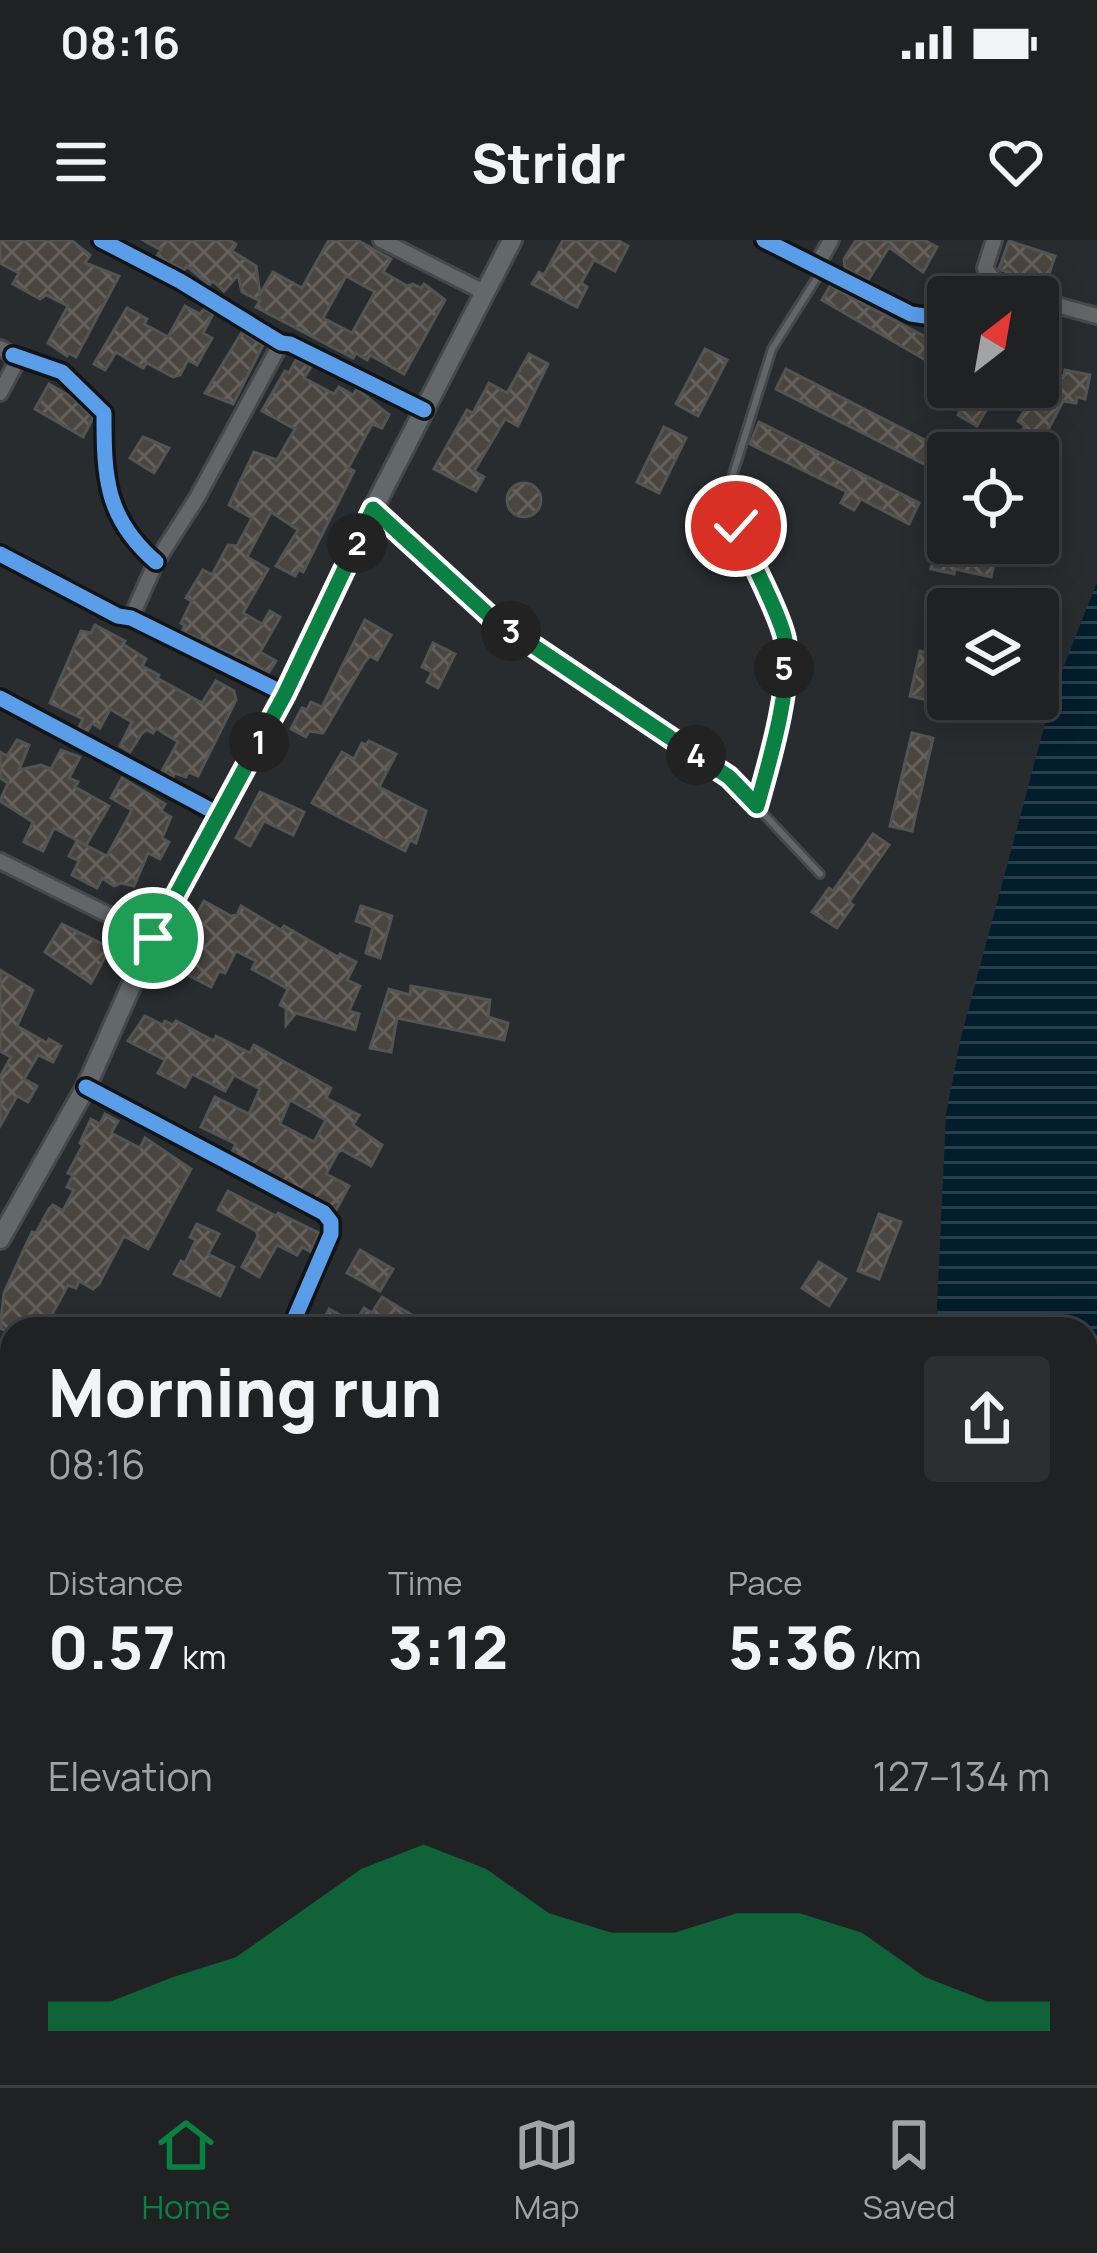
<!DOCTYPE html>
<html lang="en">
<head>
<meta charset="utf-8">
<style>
	body { margin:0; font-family:Manrope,sans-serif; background:#2c2e30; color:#f1f3f6; height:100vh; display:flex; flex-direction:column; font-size:45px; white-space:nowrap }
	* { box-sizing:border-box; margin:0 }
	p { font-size:39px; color:#a1a3a6 }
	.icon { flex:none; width:66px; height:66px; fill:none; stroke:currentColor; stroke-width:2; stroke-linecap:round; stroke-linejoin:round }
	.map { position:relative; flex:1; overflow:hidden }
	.sheet { position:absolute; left:0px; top:1077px; width:1098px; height:768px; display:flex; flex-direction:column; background:#1f2123; border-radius:36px 36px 0 0; box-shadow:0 6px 30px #0003,0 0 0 3px #3c3e41 }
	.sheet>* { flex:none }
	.needle { width:78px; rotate:31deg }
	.fabs { position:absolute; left:927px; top:36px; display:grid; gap:24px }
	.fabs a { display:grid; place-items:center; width:132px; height:132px; border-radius:12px; background:#1f2123; box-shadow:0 6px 30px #0003,0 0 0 3px #3c3e41; font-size:60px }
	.pin { position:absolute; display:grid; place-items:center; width:102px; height:102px; color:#fff; margin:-51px; border:6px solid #fff; border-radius:50%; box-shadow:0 3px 12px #0007 }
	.km { position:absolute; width:60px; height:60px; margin:-30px; border-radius:50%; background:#222; color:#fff; font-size:33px; line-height:60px; text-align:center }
	.round { display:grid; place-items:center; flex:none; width:126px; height:126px; border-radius:12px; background:#2c2e30 }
	.summary { display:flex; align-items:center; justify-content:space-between; height:204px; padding:0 48px }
	h1 { font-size:66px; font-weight:800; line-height:90px }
	.metrics { display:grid; grid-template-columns:repeat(3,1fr); gap:18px; height:204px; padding:12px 48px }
	.metrics div { display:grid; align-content:center }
	.metrics b { font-size:60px; font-weight:800 }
	.metrics small { font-size:33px; font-weight:400 }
	.metrics p { font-size:33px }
	.chart { height:336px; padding:24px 48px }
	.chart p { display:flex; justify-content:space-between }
	.chart svg { width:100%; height:216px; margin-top:12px; fill:#0b8043; opacity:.7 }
	.status { display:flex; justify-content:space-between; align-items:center; height:84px; padding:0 60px; background:#1f2123; direction:ltr }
	.status svg { height:33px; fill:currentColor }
	header { display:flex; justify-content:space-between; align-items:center; height:156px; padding:0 48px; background:#1f2123; font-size:54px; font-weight:800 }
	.tab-bar { display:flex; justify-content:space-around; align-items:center; height:168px; border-top:3px solid #3c3e41; background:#1f2123; font-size:33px; color:#a1a3a6 }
	.tab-bar a { display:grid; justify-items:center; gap:6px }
	.tab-bar .active { color:#0b8043 }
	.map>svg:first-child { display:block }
	.water { fill:url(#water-rules) }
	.building { fill:url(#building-cross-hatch); stroke:#535454; stroke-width:3; fill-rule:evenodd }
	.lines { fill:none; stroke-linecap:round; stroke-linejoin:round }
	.service-casing { stroke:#46484b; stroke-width:12 }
	.minor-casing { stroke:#46484b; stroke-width:20 }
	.secondary-casing { stroke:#46484b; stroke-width:24 }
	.service { stroke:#636567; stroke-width:6 }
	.minor { stroke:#636567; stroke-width:14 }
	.secondary { stroke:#63686b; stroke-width:18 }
	.cycleway-casing { stroke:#121416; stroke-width:22 }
	.cycleway { stroke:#5a9eea; stroke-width:15 }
	.route-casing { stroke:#fff; stroke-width:24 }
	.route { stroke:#0b8043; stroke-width:15 }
</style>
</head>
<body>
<div class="status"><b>08:16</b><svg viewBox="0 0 49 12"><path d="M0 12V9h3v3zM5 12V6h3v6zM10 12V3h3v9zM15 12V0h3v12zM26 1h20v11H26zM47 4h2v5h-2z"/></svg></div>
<header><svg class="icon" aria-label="menu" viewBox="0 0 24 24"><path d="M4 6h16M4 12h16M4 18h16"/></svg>Stridr<svg class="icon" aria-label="heart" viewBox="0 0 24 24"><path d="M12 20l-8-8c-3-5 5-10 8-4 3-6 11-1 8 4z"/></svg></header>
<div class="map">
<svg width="1097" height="1845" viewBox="0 0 1097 1845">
	<defs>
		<pattern id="water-rules" width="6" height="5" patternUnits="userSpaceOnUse" patternTransform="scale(3)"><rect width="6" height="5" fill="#041d2d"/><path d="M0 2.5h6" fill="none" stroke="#293e4c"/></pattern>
		<pattern id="building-cross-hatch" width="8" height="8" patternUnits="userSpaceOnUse" patternTransform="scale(3)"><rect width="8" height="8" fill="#4b453f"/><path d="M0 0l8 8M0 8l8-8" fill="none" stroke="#65605b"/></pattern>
	</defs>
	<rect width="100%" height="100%" fill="#292c2f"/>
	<g class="water">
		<polygon points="1097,342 1097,1288 1086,1270 1086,1089 936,1089 946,875 961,797 1053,454"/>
		<polygon points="1097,1450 1097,1845 915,1845 919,1833 1086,1833 1086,1481"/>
	</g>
	<g class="building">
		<polygon points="0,0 71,0 90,15 85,23 119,36 76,117 69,113 67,116 48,103 68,66 46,55 40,59 13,44 19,33 0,23"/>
		<path d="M 143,0 L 229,0 L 236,4 L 232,11 L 256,26 L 260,54 L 273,32 L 302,48 L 329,0 L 357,0 L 391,19 L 383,32 L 407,46 L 413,44 L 421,48 L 424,44 L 445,60 L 404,134 L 370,115 L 367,120 L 356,113 L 353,118 L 256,67 L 260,61 L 242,52 L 238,35 L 224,51 L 213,41 L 209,45 L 187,26 L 184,30 L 157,16 L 161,10 ZM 346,36 L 375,52 L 352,93 L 323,78 Z"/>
		<polygon points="563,0 617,0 628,6 615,31 594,20 581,43 587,47 577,67 532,44 539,32 544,35"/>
		<polygon points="856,0 924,0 937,7 923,32 889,7 868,40 845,28 844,19"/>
		<polygon points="1009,1 1055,16 1045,46 999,29"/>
		<polygon points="830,46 948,109 948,133 822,60"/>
		<polygon points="185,66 200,74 204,69 213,74 203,93 212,98 197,125 188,120 180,135 173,137 147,123 143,128 116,112 105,130 94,124 127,68 147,79 144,84 168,97"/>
		<polygon points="242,92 263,105 233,164 205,153"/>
		<polygon points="705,109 727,120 698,176 676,164"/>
		<polygon points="529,114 548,124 518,186 505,179 474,231 484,237 476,251 434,229 467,170 473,173 489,143 507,153"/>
		<polygon points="296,120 311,127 304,138 334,154 339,147 353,155 357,149 389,175 382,188 372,184 348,228 354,231 303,332 299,329 295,336 276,326 298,290 271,272 247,317 268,329 243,373 262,384 270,371 280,377 260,412 276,421 269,432 182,391 185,386 181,383 192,361 186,358 203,330 212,335 228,305 237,306 252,278 229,265 254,212 277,220 295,189 262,171 285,131 289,133"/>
		<polygon points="786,129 946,211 936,230 776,149"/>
		<polygon points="1065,130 1090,135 1085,159 1077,157 1076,163 1063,161 1038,209 1019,197 1025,186 1018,181 1030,162 1046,172 1053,134 1064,136"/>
		<polygon points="49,144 73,158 93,178 83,197 35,169"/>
		<polygon points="975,147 999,147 977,186 958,175"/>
		<polygon points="759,182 919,263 909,284 861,259 854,270 841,263 847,252 750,204"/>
		<polygon points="664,187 686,198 659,253 637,242"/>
		<polygon points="143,197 169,208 154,233 130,218"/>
		<circle cx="524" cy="260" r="17"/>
		<polygon points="939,303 999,303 991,337 955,329 954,334 931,329"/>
		<polygon points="365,380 391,395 377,420 370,416 364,423 323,493 309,491 306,497 291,489 302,468 307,470 311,462 322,467"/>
		<polygon points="95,385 125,401 123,404 146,419 142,426 159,435 157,438 202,463 216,441 234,451 236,460 198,536 188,532 186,537 174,533 173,537 162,531 178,502 156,488 153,493 147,490 142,493 130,512 120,506 132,482 110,469 100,488 92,483 87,492 79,487 83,479 50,463 81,391 91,393"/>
		<polygon points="433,403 455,414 438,448 427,442 432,432 422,427"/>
		<polygon points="920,411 948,418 941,463 910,456"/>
		<polygon points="912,493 933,498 912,591 890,586"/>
		<polygon points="17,500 29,505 19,530 41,525 51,529 61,510 80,517 69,538 78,542 75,547 109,566 86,605 54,588 43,611 24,602 33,582 0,561 8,543 0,538 0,512 7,516"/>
		<polygon points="369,501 396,514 379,547 426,571 416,603 410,600 405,611 312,563 342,512 354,519 362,503 366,505"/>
		<polygon points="122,538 165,564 161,571 171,577 162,598 169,602 160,619 148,613 134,646 121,643 114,646 102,638 97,648 72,635 79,621 69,616 77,601 107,616 132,570 111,558"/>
		<polygon points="260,552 304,572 293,595 264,581 250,606 236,598"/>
		<polygon points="873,594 889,605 849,662 853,665 837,688 812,672 829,648 833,651"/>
		<polygon points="204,661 231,676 237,675 241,666 281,690 284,686 338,717 340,714 356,722 347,740 360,746 349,771 359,774 355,790 296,773 286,785 286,768 280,765 288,749 252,729 256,721 236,711 225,733 219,731 211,747 173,727 170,723"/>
		<polygon points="361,666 392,676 380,718 366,713 373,687 356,681"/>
		<polygon points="62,684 110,708 91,743 45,712"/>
		<polygon points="0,730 33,750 17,786 47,803 49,799 61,806 53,822 38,815 24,839 37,846 28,862 17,856 0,886 0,837 11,817 0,811"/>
		<polygon points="411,746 490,760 488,777 508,783 504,800 397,778 391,812 370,808 389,749 410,755"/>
		<path d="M 145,776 L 163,785 L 165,781 L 173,785 L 176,781 L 214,801 L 216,796 L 250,813 L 254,805 L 331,848 L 326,858 L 359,875 L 353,885 L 382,905 L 371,926 L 342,910 L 338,912 L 326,934 L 349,946 L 336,970 L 232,912 L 236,904 L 201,887 L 215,857 L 249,874 L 260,849 L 234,835 L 225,851 L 192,834 L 185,847 L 158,833 L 165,820 L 128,801 ZM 290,860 L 326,880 L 314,902 L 280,884 Z"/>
		<polygon points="105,874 118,881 111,893 140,908 145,898 191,929 148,1009 124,996 99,1044 93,1049 79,1041 76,1048 68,1045 44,1089 12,1089 12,1094 0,1088 4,1053 32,992 36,993 49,969 53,965 63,971 74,950 67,947 73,935 68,933 83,905 80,903 91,879 100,884"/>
		<polygon points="228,951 276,976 278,973 319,993 311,1012 302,1007 297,1015 277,1005 259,1037 242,1027 258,996 256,991 218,970"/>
		<polygon points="879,974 901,982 879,1039 858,1031"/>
		<polygon points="197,984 219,994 208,1014 234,1027 220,1056 174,1034 181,1021 185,1023 196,1000 190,997"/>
		<polygon points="360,1010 393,1029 380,1051 347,1033"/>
		<polygon points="819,1022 846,1039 829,1066 802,1048"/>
		<polygon points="382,1057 435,1089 319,1089 329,1069 355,1083 364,1068 372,1073"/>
		<polygon points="0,1474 12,1481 12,1566 0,1560"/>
		<polygon points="6,1624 12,1626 12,1655 7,1664 12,1667 12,1722 0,1718 0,1635"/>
		<polygon points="0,1742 12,1751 12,1821 0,1828"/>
		<polygon points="499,1833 585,1833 579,1845 492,1845"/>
	</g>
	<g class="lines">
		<g class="service-casing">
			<g id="service">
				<polyline points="376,272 493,379 729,537 820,634"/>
				<polyline points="757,567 772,513 783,452 785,400 736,286 729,247 772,109 820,33"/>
			</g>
		</g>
		<g class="minor-casing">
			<g id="minor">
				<polyline points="101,0 180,41 281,103 290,104 424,170"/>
				<polyline points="381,0 484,52"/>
				<polyline points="764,0 911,74 938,78 948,74"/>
				<path d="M 994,0 L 985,28 C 996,46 1009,51 1028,57"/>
				<polyline points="816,27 831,0"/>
				<polyline points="971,57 991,39"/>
				<polyline points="1038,60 1097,76"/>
				<polyline points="0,108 13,115 14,127 0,153"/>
				<path d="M 13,115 L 62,132 L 104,173 C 104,237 105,278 156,322"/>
				<polyline points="0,314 118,376 131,378 285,454"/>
				<polyline points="131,378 156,322 197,258 281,103"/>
				<polyline points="0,458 220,575"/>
				<polyline points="0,621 153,697"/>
				<polyline points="86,847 324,973 331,982 331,994 290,1089"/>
				<polyline points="0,1456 12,1462"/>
				<polyline points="0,1609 12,1615"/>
				<polyline points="0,1729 12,1735"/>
				<polyline points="75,1833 96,1845"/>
				<polyline points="0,1844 12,1832"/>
				<polyline points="264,1845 271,1833"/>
				<polyline points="598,1845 602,1833"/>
			</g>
		</g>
		<g class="secondary-casing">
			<polyline id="secondary" points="0,999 86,847 153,697 285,454 373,269 512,0"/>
		</g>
		<use href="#service" class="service"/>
		<use href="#minor" class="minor"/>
		<use href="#secondary" class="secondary"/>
		<g class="cycleway-casing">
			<g id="cycleway">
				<polyline points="101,0 180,41 281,103 290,104 424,170"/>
				<polyline points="764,0 911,74 938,78 948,74"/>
				<path d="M 13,115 L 62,132 L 104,173 C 104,237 105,278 156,322"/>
				<polyline points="0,314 118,376 131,378 285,454"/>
				<polyline points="0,458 220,575"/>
				<polyline points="86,847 324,973 331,982 331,994 290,1089"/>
			</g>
		</g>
		<use href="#cycleway" class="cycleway"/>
	</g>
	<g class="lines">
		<g class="route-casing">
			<path id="route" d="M 153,698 L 285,454 L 373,269 L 493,379 L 729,537 L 757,566 C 769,523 793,444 785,399 C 779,371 748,315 736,286"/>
		</g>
		<use href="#route" class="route"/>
	</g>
</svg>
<div class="fabs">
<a><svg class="needle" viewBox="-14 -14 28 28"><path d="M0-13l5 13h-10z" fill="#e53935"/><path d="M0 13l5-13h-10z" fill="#a1a3a6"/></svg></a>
<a><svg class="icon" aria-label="locate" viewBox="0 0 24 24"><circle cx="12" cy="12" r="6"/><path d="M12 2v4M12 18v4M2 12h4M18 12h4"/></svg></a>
<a><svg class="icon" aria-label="layers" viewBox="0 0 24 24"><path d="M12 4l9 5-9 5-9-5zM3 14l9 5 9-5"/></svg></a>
</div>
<div class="pin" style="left:153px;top:698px;background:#1e9e55"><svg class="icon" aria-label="arrive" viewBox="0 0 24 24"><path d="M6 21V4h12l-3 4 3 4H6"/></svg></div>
<div class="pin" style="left:736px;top:286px;background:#d93025"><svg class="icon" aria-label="check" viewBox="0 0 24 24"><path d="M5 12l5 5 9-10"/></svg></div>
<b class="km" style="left:259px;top:502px">1</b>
<b class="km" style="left:357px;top:303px">2</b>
<b class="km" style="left:511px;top:391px">3</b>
<b class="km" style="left:696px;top:515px">4</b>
<b class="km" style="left:784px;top:428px">5</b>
<section class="sheet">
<div class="summary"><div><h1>Morning run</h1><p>08:16</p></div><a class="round"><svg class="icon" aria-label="share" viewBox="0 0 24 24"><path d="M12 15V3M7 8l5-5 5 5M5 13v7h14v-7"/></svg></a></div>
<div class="metrics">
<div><p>Distance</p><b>0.57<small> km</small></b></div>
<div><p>Time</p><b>3:12</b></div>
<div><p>Pace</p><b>5:36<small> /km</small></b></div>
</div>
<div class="chart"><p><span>Elevation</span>127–134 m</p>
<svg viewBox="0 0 160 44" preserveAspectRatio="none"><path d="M0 44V38L10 38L20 33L30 29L40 20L50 11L60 6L70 11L80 20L90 24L100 24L110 20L120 20L130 24L140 33L150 38L160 38V44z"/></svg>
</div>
</section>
</div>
<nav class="tab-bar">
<a class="active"><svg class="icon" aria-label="home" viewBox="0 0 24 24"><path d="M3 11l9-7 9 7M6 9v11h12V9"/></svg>Home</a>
<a><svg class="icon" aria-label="map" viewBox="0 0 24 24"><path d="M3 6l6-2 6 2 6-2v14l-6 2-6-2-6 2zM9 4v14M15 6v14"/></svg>Map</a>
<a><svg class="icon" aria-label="saved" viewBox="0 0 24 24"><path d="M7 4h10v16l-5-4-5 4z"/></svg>Saved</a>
</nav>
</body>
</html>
